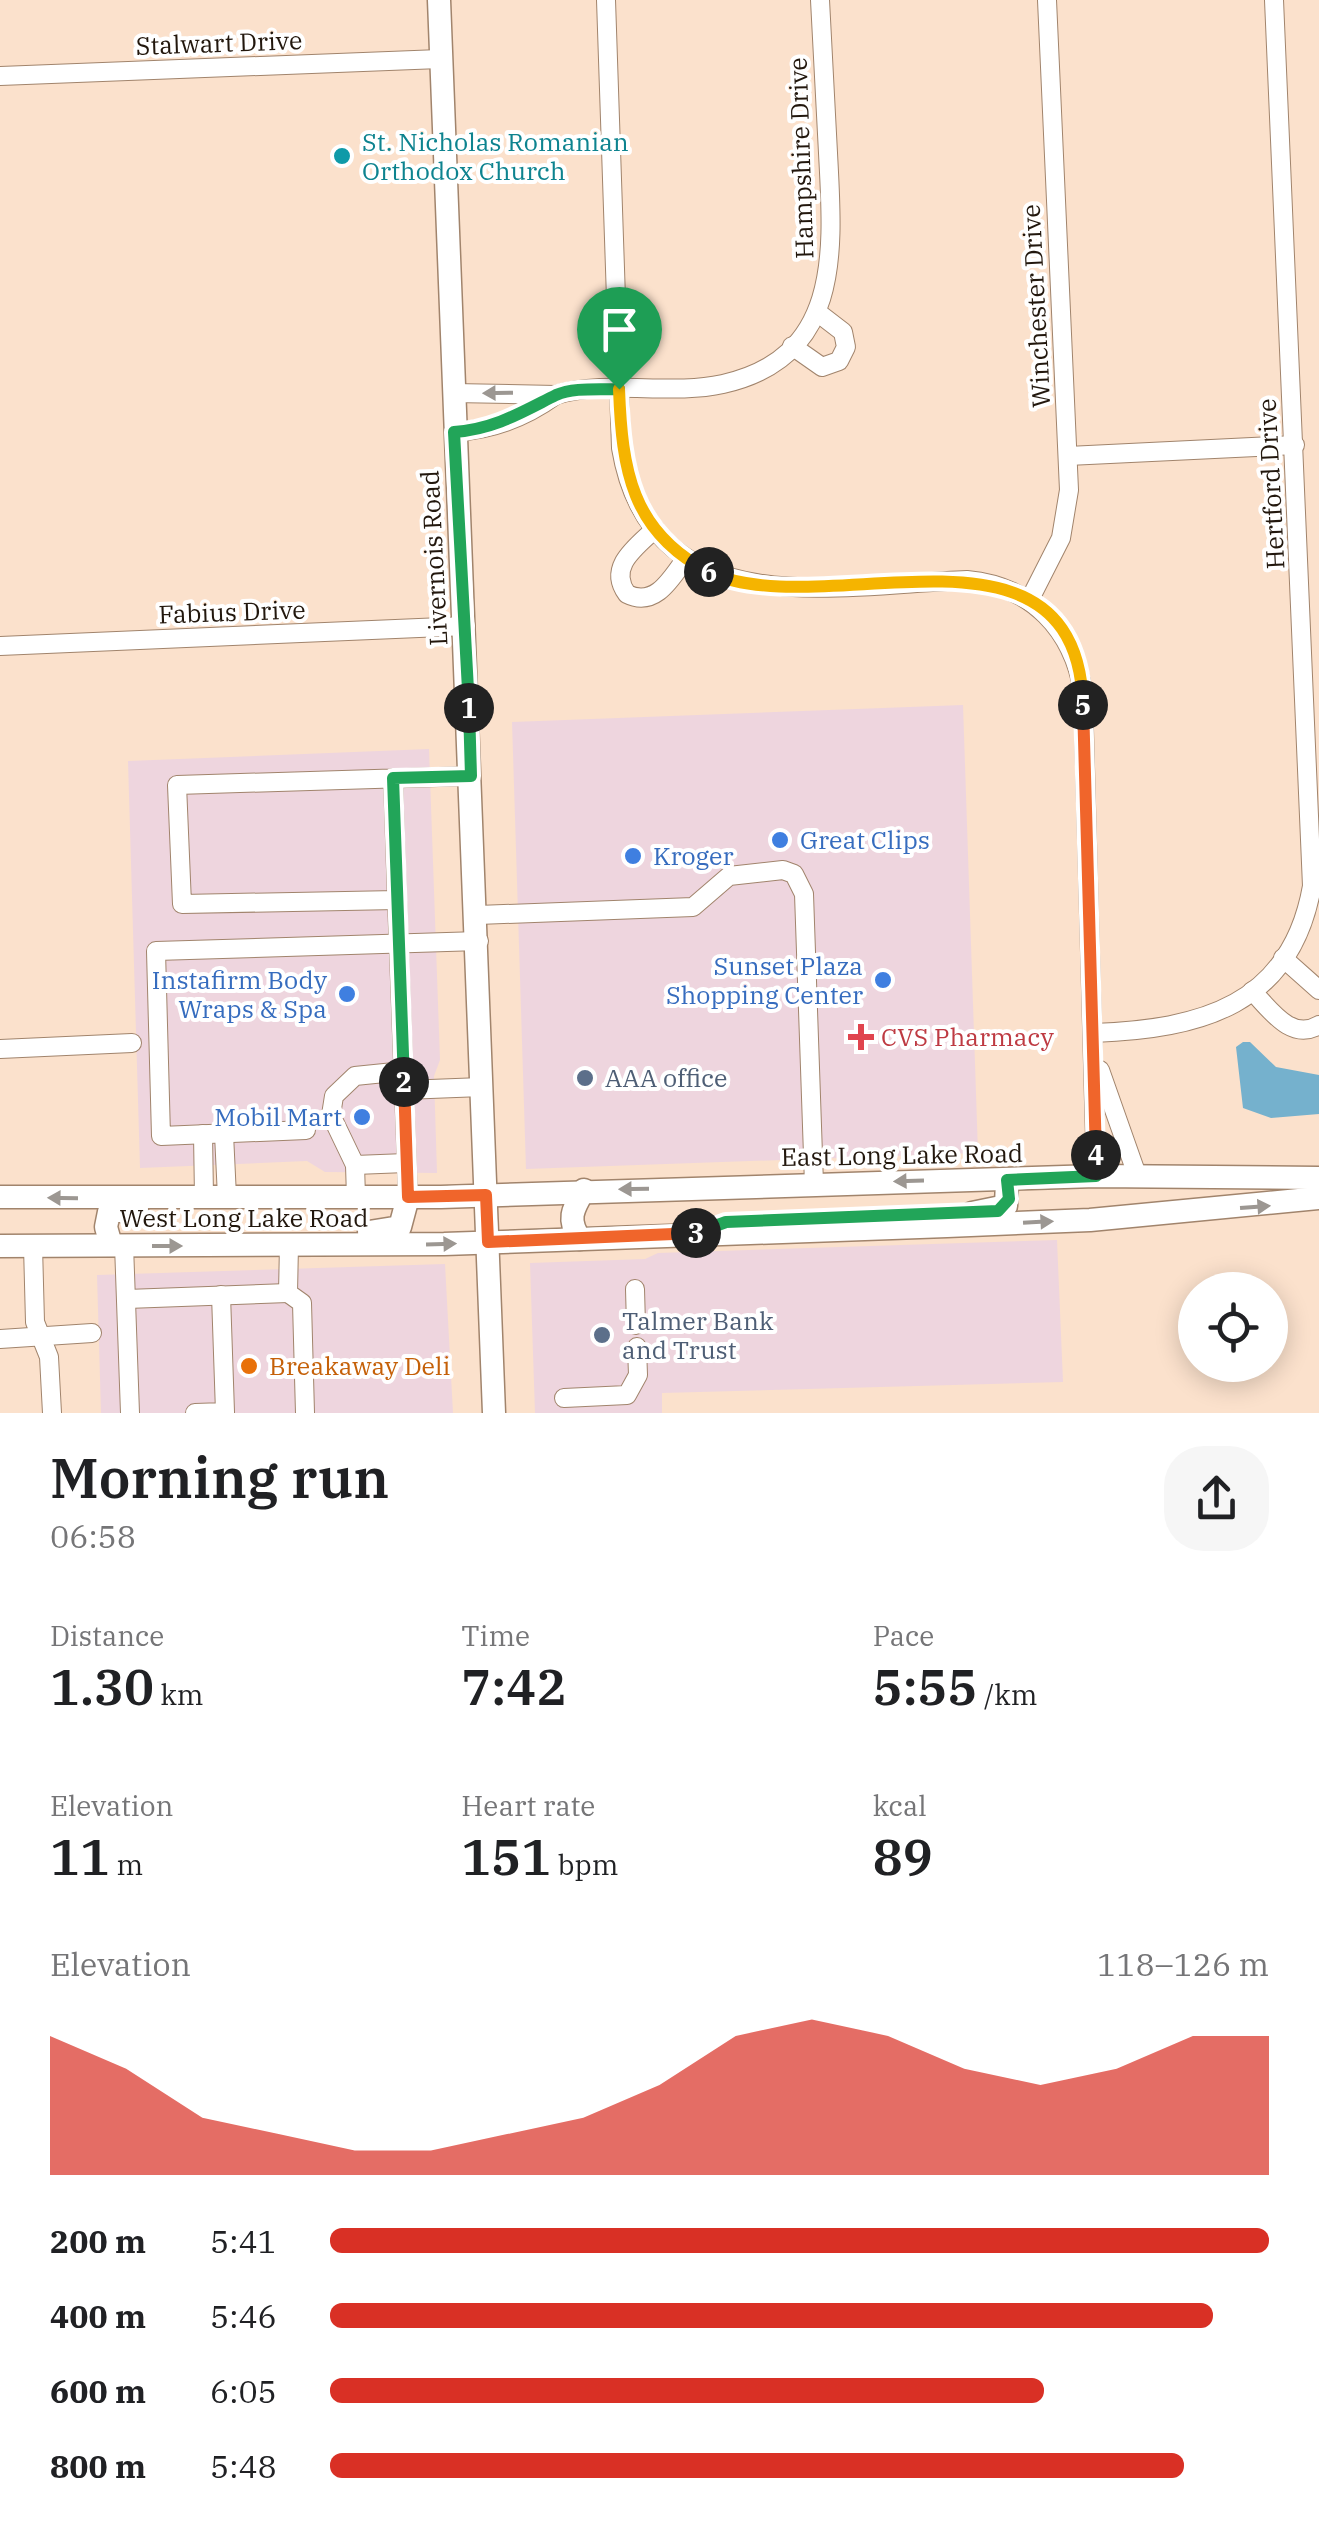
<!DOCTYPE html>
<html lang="en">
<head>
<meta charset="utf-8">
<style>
	body { margin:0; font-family:"IBM Plex Serif",serif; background:#f6f6f6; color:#202124; height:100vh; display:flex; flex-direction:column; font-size:38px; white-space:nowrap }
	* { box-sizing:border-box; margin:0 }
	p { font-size:32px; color:#757577 }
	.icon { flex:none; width:55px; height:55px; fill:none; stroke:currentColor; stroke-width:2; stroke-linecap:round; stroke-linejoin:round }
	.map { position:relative; height:1413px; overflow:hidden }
	.drawer { display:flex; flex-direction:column; background:#fff; flex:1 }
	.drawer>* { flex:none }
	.tools { position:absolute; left:1178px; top:1272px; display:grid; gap:20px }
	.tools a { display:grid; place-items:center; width:110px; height:110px; border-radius:50%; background:#fff; box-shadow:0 5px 25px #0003; font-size:50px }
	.pin { position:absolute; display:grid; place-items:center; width:85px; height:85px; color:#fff; margin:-102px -42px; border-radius:50% 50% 50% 0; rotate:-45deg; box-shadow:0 0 10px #0007 }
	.pin .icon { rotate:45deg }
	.km { position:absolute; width:50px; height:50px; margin:-25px; border-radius:50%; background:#222; color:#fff; font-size:28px; line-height:50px; text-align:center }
	.round { display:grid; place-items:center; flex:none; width:105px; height:105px; border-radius:40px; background:#f6f6f6 }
	.head { display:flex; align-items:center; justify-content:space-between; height:170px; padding:0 50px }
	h1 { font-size:55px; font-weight:600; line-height:75px }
	.figures { display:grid; grid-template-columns:repeat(3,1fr); gap:15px; height:170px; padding:10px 50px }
	.figures div { display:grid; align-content:center }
	.figures b { font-size:50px; font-weight:600 }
	.figures small { font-size:28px; font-weight:400 }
	.figures p { font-size:28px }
	.chart { height:280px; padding:20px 50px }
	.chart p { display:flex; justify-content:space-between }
	.chart svg { width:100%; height:180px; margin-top:10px; fill:#d93025; opacity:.7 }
	ul { padding:0 50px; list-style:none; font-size:32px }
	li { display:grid; grid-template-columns:160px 120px 1fr; align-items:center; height:75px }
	li i { height:25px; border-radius:12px; background:#d93025 }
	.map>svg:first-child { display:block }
	.commercial { fill:#eed5de }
	.water { fill:#75b1cd }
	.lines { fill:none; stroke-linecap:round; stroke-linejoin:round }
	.minor-casing { stroke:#a1846c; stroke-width:20 }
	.major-casing { stroke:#a1846c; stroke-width:25 }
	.minor { stroke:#fff; stroke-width:18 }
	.major { stroke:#fff; stroke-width:22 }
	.oneway { fill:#9c9792 }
	.split-1-casing { stroke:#fff; stroke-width:20 }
	.split-2-casing { stroke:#fff; stroke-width:20 }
	.split-3-casing { stroke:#fff; stroke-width:20 }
	.split-4-casing { stroke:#fff; stroke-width:20 }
	.split-5-casing { stroke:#fff; stroke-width:20 }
	.split-6-casing { stroke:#fff; stroke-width:20 }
	.split-7-casing { stroke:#fff; stroke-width:20 }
	.split-1 { stroke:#22a559; stroke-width:12 }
	.split-2 { stroke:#22a559; stroke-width:12 }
	.split-3 { stroke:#f0652b; stroke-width:12 }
	.split-4 { stroke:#22a559; stroke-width:12 }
	.split-5 { stroke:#f0652b; stroke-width:12 }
	.split-6 { stroke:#f5b400; stroke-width:12 }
	.split-7 { stroke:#f5b400; stroke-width:12 }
	.culture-dot { fill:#0f9aa8; stroke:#fff; stroke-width:4 }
	.shop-dot { fill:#3f7fe0; stroke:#fff; stroke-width:4 }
	.health-dot { fill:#e0444e; stroke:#fff; stroke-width:4 }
	.service-dot { fill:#5c6f8a; stroke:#fff; stroke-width:4 }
	.food-dot { fill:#e8710a; stroke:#fff; stroke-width:4 }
	.labels { text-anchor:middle; stroke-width:8; stroke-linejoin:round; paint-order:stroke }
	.street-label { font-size:25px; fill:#22170d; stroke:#fff }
	.culture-label { font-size:25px; fill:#0d838f; stroke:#fff; text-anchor:start }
	.shop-label { font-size:25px; fill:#366cbe; stroke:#fff; text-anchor:end }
	.health-label { font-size:25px; fill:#be3a42; stroke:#fff; text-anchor:start }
	.service-label { font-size:25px; fill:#4e5e75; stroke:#fff; text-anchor:start }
	.food-label { font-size:25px; fill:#c56008; stroke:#fff; text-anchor:start }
</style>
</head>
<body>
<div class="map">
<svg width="1319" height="1413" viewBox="0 0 1319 1413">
	<rect width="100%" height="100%" fill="#fbe1cc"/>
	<g class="commercial">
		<polygon points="963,705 978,1153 526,1169 512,722"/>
		<polygon points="429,749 440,1060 434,1076 437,1173 325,1172 307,1161 140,1168 128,761"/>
		<polygon points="1057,1240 1063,1382 662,1393 662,1413 535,1413 530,1263 645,1259 658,1253"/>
		<polygon points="445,1264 453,1413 101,1413 97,1275"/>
	</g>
	<polygon class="water" points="1243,1042 1250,1042 1276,1067 1319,1075 1319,1114 1271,1118 1243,1108 1236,1047"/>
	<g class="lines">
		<g class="minor-casing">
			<g id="minor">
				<path d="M 606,0 L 621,448 C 651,627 835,585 967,580 C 1032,586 1073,630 1083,692 L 1096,1176"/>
				<polyline points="0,76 440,59"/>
				<polyline points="792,346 822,367 839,361 846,347 843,332 817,312"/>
				<path d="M 453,393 L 556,395 C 526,417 492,430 455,432"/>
				<path d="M 556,395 C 609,379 669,396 723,384 C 843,357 833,249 828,153 C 825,102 823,51 820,0"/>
				<polyline points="1068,456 1295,445"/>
				<path d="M 655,529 C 636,547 607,567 627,594 C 655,608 671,579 686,558"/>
				<polyline points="1029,601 1061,538 1069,490 1047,0"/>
				<polyline points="0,646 466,626"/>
				<polyline points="393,778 397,900 182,904 177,785 471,776"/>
				<polyline points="397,900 408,1197"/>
				<polyline points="478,915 693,907 729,876 783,870 794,874 804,894 814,1184"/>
				<polyline points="1283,958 1319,990"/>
				<path d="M 1252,991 C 1270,1009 1291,1042 1319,1025"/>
				<path d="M 1094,1033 C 1200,1029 1291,1006 1312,886 L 1274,0"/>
				<polyline points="0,1049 132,1043"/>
				<polyline points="1100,1070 1137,1175"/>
				<polyline points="404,1090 482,1087"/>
				<polyline points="306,1130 161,1136 156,951 479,941"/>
				<polyline points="203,1134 204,1197"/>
				<polyline points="224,1134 227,1197"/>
				<polyline points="355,1165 406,1163"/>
				<polyline points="356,1197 355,1165 331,1115 334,1096 355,1076 404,1071"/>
				<polyline points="124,1245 130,1413"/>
				<polyline points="289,1245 288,1293 302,1303 305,1413"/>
				<polyline points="33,1246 35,1322 49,1357 52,1413"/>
				<polyline points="635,1289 636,1325"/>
				<polyline points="127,1299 288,1293"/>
				<polyline points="0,1339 92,1333"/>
				<polyline points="564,1398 627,1395 638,1375 637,1347"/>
				<polyline points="195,1413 225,1412 221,1295"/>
			</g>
		</g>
		<g class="major-casing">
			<g id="major">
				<polyline points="439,0 494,1413"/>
				<polyline points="0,1197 441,1197 1096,1176 1319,1178"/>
				<polyline points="972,1213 1006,1206 1007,1180"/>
				<polyline points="369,1232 400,1227 408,1197"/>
				<path d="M 580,1239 C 567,1220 572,1210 584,1190"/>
				<polyline points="111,1245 106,1227 109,1212 137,1209"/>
				<polyline points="0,1246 444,1244 947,1226 1090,1220 1319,1198"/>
			</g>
		</g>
		<use href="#minor" class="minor"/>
		<use href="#major" class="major"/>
	</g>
	<defs><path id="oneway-solid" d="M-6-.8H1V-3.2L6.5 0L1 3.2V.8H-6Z" transform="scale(2.5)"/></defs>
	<g class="oneway">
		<use href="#oneway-solid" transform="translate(498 393) rotate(179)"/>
		<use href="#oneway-solid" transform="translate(909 1181) rotate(178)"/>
		<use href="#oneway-solid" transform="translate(634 1189) rotate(179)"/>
		<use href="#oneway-solid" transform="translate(63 1198) rotate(-179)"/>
		<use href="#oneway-solid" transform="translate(1255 1207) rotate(-4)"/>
		<use href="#oneway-solid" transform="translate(1038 1222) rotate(-3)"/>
		<use href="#oneway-solid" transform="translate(441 1244) rotate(-2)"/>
		<use href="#oneway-solid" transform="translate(167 1246)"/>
	</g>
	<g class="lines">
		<g class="split-1-casing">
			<path id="split-1" d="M 469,708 L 454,432 C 495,429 522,412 556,395 C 574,387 600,390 619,389"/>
		</g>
		<g class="split-2-casing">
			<polyline id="split-2" points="404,1082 393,778 471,776 469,708"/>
		</g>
		<g class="split-3-casing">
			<polyline id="split-3" points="404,1082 408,1197 486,1195 488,1242 696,1233"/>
		</g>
		<g class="split-4-casing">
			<polyline id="split-4" points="696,1233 726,1222 998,1211 1009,1199 1007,1180 1096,1176 1096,1155"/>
		</g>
		<g class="split-5-casing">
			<polyline id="split-5" points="1083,705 1096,1155"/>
		</g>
		<g class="split-6-casing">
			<path id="split-6" d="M 709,572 C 821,626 1077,499 1083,705"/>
		</g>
		<g class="split-7-casing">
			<path id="split-7" d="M 619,389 C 622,469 631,532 709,572"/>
		</g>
		<use href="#split-1" class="split-1"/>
		<use href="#split-2" class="split-2"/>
		<use href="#split-3" class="split-3"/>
		<use href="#split-4" class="split-4"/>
		<use href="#split-5" class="split-5"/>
		<use href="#split-6" class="split-6"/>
		<use href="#split-7" class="split-7"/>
	</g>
	<circle class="culture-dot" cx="342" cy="156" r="10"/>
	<g class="shop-dot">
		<circle cx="780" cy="840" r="10"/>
		<circle cx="633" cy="856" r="10"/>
		<circle cx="883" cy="980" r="10"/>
		<circle cx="347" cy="994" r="10"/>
		<circle cx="362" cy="1117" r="10"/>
	</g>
	<path class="health-dot" d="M856 1022h10v10h10v10h-10v10h-10v-10h-10v-10h10z"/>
	<g class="service-dot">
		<circle cx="585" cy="1078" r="10"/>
		<circle cx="602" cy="1335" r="10"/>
	</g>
	<circle class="food-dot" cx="249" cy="1366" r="10"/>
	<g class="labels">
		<g class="street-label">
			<text transform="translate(219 43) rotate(-2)" y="9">Stalwart Drive</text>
			<text transform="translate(801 158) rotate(-92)" y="9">Hampshire Drive</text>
			<text transform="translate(1036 306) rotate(-93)" y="9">Winchester Drive</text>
			<text transform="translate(1271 484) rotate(-93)" y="9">Hertford Drive</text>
			<text transform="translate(434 558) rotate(-93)" y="9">Livernois Road</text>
			<text transform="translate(232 612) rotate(-2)" y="9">Fabius Drive</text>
			<text transform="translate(902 1155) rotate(-1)" y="9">East Long Lake Road</text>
			<text x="244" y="1227">West Long Lake Road</text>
		</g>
		<g class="culture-label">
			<text x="362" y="151">St. Nicholas Romanian<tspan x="362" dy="29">Orthodox Church</tspan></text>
		</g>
		<g class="shop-label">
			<text x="800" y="849" text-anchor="start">Great Clips</text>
			<text x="653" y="865" text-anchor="start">Kroger</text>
			<text x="863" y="975">Sunset Plaza<tspan x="863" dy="29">Shopping Center</tspan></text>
			<text x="327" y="989">Instafirm Body<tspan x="327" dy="29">Wraps &amp; Spa</tspan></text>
			<text x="342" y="1126">Mobil Mart</text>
		</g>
		<g class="health-label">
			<text x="881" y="1046">CVS Pharmacy</text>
		</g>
		<g class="service-label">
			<text x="605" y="1087">AAA office</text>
			<text x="622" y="1330">Talmer Bank<tspan x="622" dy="29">and Trust</tspan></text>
		</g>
		<g class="food-label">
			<text x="269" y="1375">Breakaway Deli</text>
		</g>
	</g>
</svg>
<div class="tools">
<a><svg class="icon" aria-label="locate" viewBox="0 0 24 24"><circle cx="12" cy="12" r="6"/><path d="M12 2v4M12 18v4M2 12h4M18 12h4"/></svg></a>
</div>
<div class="pin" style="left:619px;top:389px;background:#1e9e55"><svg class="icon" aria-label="arrive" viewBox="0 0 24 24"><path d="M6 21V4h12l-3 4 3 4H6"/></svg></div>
<b class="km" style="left:469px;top:708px">1</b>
<b class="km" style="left:404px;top:1082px">2</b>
<b class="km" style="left:696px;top:1233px">3</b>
<b class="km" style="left:1096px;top:1155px">4</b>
<b class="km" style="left:1083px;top:705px">5</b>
<b class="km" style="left:709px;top:572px">6</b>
</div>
<section class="drawer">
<div class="head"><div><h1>Morning run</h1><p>06:58</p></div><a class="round"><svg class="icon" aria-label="share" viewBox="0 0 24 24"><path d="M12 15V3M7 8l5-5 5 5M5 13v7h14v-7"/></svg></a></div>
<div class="figures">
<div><p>Distance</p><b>1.30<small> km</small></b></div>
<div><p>Time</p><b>7:42</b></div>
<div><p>Pace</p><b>5:55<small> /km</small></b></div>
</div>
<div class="figures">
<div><p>Elevation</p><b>11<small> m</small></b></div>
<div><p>Heart rate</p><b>151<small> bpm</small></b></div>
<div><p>kcal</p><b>89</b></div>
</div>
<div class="chart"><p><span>Elevation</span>118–126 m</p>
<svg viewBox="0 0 160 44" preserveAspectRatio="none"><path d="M0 44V10L10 18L20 30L30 34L40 38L50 38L60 34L70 30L80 22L90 10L100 6L110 10L120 18L130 22L140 18L150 10L160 10V44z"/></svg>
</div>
<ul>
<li><b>200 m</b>5:41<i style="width:100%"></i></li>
<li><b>400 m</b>5:46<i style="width:94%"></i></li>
<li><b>600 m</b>6:05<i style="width:76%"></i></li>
<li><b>800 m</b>5:48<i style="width:91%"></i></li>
</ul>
</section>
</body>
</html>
